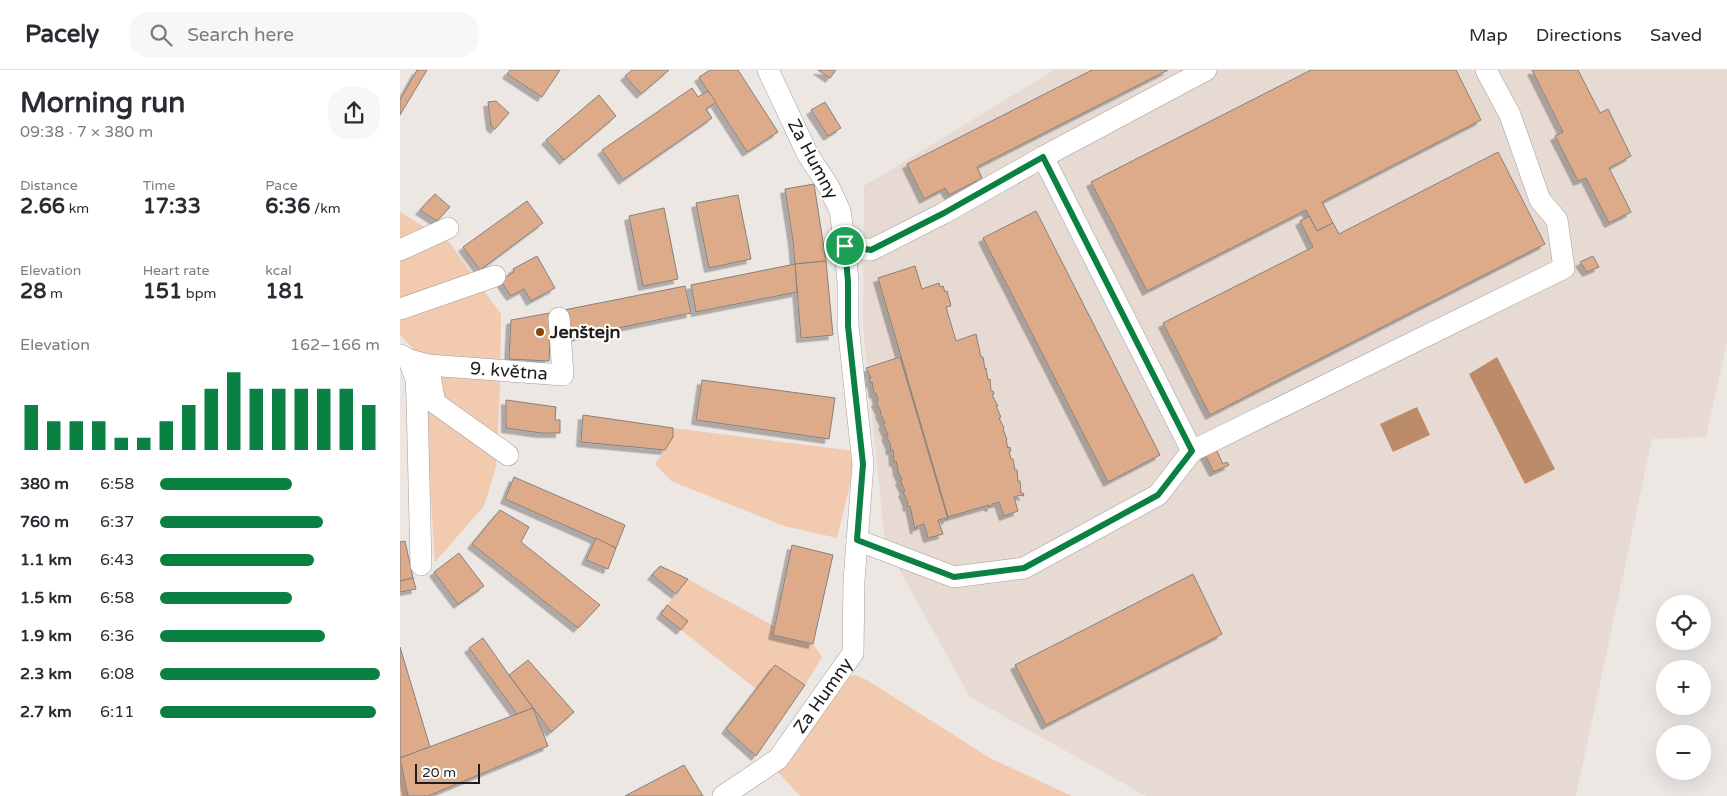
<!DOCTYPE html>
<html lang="en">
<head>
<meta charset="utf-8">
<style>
	body { margin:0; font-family:"Varela Round",sans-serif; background:#f7f7f7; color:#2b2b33; height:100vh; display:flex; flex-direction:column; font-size:19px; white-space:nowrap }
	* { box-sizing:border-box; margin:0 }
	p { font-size:16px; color:#7c7c81 }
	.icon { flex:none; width:28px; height:28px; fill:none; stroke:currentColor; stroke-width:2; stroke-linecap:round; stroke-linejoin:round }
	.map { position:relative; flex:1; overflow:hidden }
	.side { display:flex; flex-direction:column; background:#fff; width:400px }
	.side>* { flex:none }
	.tools { position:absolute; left:1256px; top:525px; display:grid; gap:10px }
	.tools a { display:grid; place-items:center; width:55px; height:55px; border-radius:50%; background:#fff; box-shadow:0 5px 20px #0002; font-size:25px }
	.scale { position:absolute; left:15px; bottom:12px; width:65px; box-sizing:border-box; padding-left:5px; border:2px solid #201e1d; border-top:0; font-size:14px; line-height:18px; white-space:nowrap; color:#201e1d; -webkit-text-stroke:4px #fff; paint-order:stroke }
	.pin { position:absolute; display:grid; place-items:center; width:42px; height:42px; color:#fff; margin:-21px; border:2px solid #fff; border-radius:50%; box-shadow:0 1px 5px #0007 }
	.round { display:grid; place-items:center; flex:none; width:52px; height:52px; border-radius:20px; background:#f7f7f7 }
	.summary { display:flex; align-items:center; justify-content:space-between; height:85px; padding:0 20px }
	h1 { font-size:28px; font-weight:700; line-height:38px }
	.stats { display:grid; grid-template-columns:repeat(3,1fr); gap:8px; height:85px; padding:5px 20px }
	.stats div { display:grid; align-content:center }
	.stats b { font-size:21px; font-weight:700 }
	.stats small { font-size:14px; font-weight:400 }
	.stats p { font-size:14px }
	.chart { height:140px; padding:10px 20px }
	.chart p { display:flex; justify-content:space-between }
	.chart svg { width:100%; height:90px; margin-top:5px; stroke:#0b8043; stroke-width:6 }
	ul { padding:0 20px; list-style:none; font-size:16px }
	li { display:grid; grid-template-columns:80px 60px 1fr; align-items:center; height:38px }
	li i { height:12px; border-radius:6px; background:#0b8043 }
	header { display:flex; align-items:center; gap:30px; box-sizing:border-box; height:70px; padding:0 25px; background:#fff; border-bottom:1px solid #e1e1e2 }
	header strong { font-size:24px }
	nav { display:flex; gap:28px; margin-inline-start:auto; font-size:18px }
	.search { width:350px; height:45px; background:#f7f7f7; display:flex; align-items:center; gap:12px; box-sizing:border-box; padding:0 18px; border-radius:20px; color:#7c7c81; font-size:19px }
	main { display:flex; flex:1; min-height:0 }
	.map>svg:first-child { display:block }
	.built { fill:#e6dad2 }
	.green { fill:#f1cab0 }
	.water { fill:#bb8b6a }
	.building { fill:#ddab89; stroke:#85817e; filter:url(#shadow) }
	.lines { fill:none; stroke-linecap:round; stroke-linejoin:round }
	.minor-casing { stroke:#a39e9b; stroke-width:22 }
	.minor { stroke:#fff; stroke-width:21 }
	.route-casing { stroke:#fff; stroke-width:10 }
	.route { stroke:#0b8043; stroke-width:6 }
	.poi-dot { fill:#84440a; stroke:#fff; stroke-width:2 }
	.labels { text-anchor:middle; stroke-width:4; stroke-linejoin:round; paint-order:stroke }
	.street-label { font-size:18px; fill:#201e1d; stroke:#fff }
	.poi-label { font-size:18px; font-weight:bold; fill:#201e1d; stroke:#fff; text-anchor:start }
</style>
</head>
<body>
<header>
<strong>Pacely</strong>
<div class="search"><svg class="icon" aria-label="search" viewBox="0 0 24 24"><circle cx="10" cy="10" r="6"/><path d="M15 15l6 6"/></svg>Search here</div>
<nav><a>Map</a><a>Directions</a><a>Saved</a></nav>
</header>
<main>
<section class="side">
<div class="summary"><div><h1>Morning run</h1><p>09:38 · 7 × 380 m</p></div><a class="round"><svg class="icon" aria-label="share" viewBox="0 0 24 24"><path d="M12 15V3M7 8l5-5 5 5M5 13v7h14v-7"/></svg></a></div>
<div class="stats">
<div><p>Distance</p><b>2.66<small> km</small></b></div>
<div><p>Time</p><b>17:33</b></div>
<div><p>Pace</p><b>6:36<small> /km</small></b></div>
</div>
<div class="stats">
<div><p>Elevation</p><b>28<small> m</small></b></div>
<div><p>Heart rate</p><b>151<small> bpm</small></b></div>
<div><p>kcal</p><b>181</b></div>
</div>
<div class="chart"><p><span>Elevation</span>162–166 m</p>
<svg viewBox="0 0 160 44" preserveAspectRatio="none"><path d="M5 44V22M15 44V30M25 44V30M35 44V30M45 44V38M55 44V38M65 44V30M75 44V22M85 44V14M95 44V6M105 44V14M115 44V14M125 44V14M135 44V14M145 44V14M155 44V22"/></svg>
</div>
<ul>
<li><b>380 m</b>6:58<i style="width:60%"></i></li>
<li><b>760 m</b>6:37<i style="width:74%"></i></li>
<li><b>1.1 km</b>6:43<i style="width:70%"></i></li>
<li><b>1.5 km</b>6:58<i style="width:60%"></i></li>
<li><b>1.9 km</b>6:36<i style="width:75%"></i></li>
<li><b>2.3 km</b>6:08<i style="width:100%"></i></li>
<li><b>2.7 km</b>6:11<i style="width:98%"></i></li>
</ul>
</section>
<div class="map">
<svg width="1327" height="726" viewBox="0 0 1327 726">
	<defs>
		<filter id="shadow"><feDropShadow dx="-4.5" dy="4.5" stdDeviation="0" flood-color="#0004"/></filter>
	</defs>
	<rect width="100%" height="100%" fill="#ede7e4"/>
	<polygon class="built" points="654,0 1327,0 1327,272 1306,367 1252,369 1176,726 746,726 570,627 485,474 463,256 464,116"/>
	<g class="green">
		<polygon points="0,142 49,172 101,244 100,321 96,397 84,436 35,492 22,288 0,265"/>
		<polygon points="273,358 454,381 455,394 437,468 384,456 271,411 255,394 273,367"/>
		<polygon points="287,509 374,556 373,565 413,574 422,587 405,615 375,595 356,619 281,560 287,551 267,535"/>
		<polygon points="455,605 467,610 590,688 672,726 400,726 378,702 424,642 447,607"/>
		<polygon points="0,691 8,726 0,726"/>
	</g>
	<g class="water">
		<polygon points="1097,287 1155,399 1125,414 1069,304"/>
		<polygon points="1017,337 1030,365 993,382 980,354"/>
	</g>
	<g class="building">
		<polygon points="17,0 27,0 0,45 0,30"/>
		<polygon points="110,0 160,0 142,27 107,4"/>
		<polygon points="232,0 269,0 241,24 225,6"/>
		<polygon points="310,0 338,0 378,62 347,82 299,7"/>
		<polygon points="418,0 436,0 430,8"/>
		<polygon points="692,0 768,0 577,97 582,108 549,125 545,118 524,129 507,94"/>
		<polygon points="911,0 1056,0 1081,50 922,132 933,153 917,161 906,140 747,221 691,112"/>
		<polygon points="1132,0 1178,0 1200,43 1208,39 1231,86 1209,98 1231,142 1209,153 1186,108 1178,111 1155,66 1163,62"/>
		<polygon points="292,18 298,27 308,21 316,32 306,39 312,48 223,110 202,80"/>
		<polygon points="199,25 216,46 164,90 146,70"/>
		<polygon points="96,31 109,43 95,59 91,56 88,32"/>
		<polygon points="425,32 441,58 428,66 411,40"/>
		<polygon points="1098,82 1145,174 810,345 763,253 913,177 900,151 909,146 917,161 933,153 939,164"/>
		<polygon points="414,114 426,191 395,194 393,171 385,119"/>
		<polygon points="35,124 50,137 37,151 20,140"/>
		<polygon points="338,125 351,189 309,198 296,133"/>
		<polygon points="127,131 143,153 80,200 63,177"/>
		<polygon points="264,138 278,209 243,216 229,146"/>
		<polygon points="636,141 760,385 708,412 583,168"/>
		<polygon points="137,186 155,218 131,231 124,219 111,226 100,210 114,202 113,199"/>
		<polygon points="1193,186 1199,197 1187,202 1180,192"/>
		<polygon points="426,191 433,265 401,268 395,194"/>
		<polygon points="395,194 397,222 296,242 291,215"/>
		<polygon points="515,196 522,219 539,213 540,217 543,216 545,222 547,221 551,236 546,237 556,271 576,264 581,287 583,287 585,299 586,298 588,310 590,309 591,321 593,321 594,324 592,325 598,336 596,336 601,347 599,348 604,358 603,359 607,370 606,370 608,378 610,377 611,381 609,381 611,389 613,389 615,400 617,400 618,411 620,411 621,423 623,423 624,426 621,425 614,427 618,441 604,446 599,432 592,434 592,436 589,437 589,435 548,447 478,208"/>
		<polygon points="285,216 291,243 169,268 164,240"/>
		<polygon points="150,243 151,253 149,291 109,289 111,250"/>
		<polygon points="500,287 548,449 546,450 546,448 538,450 543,464 528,468 524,454 516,457 517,459 515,459 510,436 508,437 507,433 508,433 503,422 505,421 500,410 502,410 497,399 498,399 496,391 494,392 493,380 491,380 490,377 491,376 486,365 488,365 483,354 485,353 480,343 481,342 476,332 478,331 476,323 474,324 472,312 471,313 469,309 471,308 466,298"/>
		<polygon points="302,310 435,328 429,369 296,350"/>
		<polygon points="106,330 156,337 155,350 160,350 160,363 141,363 106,358"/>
		<polygon points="183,345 273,358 273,367 265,380 181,372"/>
		<polygon points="816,379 823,394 827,392 829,395 814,402 803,381"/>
		<polygon points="114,407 225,455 216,478 105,429"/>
		<polygon points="100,440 129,457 121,472 200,535 178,558 72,474"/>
		<polygon points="196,468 216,478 208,499 186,490"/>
		<polygon points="5,471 13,508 0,511 0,472"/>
		<polygon points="392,475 433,485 413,574 373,565"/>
		<polygon points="59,483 84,516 58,534 34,502"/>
		<polygon points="260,496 288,509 276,524 252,505"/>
		<polygon points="793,504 822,564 646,655 615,595"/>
		<polygon points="13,508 16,519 0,522 0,511"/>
		<polygon points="267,535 288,551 281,560 261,544"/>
		<polygon points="83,568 109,605 133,638 117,644 69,578"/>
		<polygon points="0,577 30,677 0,688"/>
		<polygon points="128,590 174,642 151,662 109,605"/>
		<polygon points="375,595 405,615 356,686 326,659"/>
		<polygon points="133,638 148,676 28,726 8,726 0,688"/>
		<polygon points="284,695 303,726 225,726"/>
	</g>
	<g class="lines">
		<g class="minor-casing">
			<g id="minor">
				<polyline points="806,0 643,87 792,381 1164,198 1157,150 1140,130 1110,45 1086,0"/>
				<polyline points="445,176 471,180 544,143 643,87"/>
				<polyline points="0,180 48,158"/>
				<polyline points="0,239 95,206"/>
				<path id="s1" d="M 0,285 L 9,290 L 28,295 L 163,305 L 159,248"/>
				<polyline points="9,290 16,309 17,329 21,495"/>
				<polyline points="28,295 35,333 108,385"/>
				<polyline points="457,470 554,507 624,498 758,425 792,381"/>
				<path id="s2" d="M 323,726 L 378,689 L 453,583 L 454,511 L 463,394 L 448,256 L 448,212 L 444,168 L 440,141 L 429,117 L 408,85 L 368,0"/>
			</g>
		</g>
		<use href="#minor" class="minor"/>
	</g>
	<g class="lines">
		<g class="route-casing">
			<polygon id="route" points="643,87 792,381 758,425 624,498 554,507 457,470 463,394 448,256 448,212 445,176 471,180 544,143"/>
		</g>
		<use href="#route" class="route"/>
	</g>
	<circle class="poi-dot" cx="140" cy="262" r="5"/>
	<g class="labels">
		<g class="street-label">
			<text transform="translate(413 89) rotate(62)" y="6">Za Humny</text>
			<text dy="6" stroke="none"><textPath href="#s1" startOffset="111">9. května</textPath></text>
			<text dy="6" stroke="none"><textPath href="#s2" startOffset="144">Za Humny</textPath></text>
		</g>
		<g class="poi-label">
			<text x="150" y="268">Jenštejn</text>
		</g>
	</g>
</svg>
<div class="tools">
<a><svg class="icon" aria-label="locate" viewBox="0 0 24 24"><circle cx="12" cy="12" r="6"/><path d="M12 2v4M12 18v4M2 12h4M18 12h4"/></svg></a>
<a>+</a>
<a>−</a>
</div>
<div class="scale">20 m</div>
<div class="pin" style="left:445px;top:176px;background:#1e9e55"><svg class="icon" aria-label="arrive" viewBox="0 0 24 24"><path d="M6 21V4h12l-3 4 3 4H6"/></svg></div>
</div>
</main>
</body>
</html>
